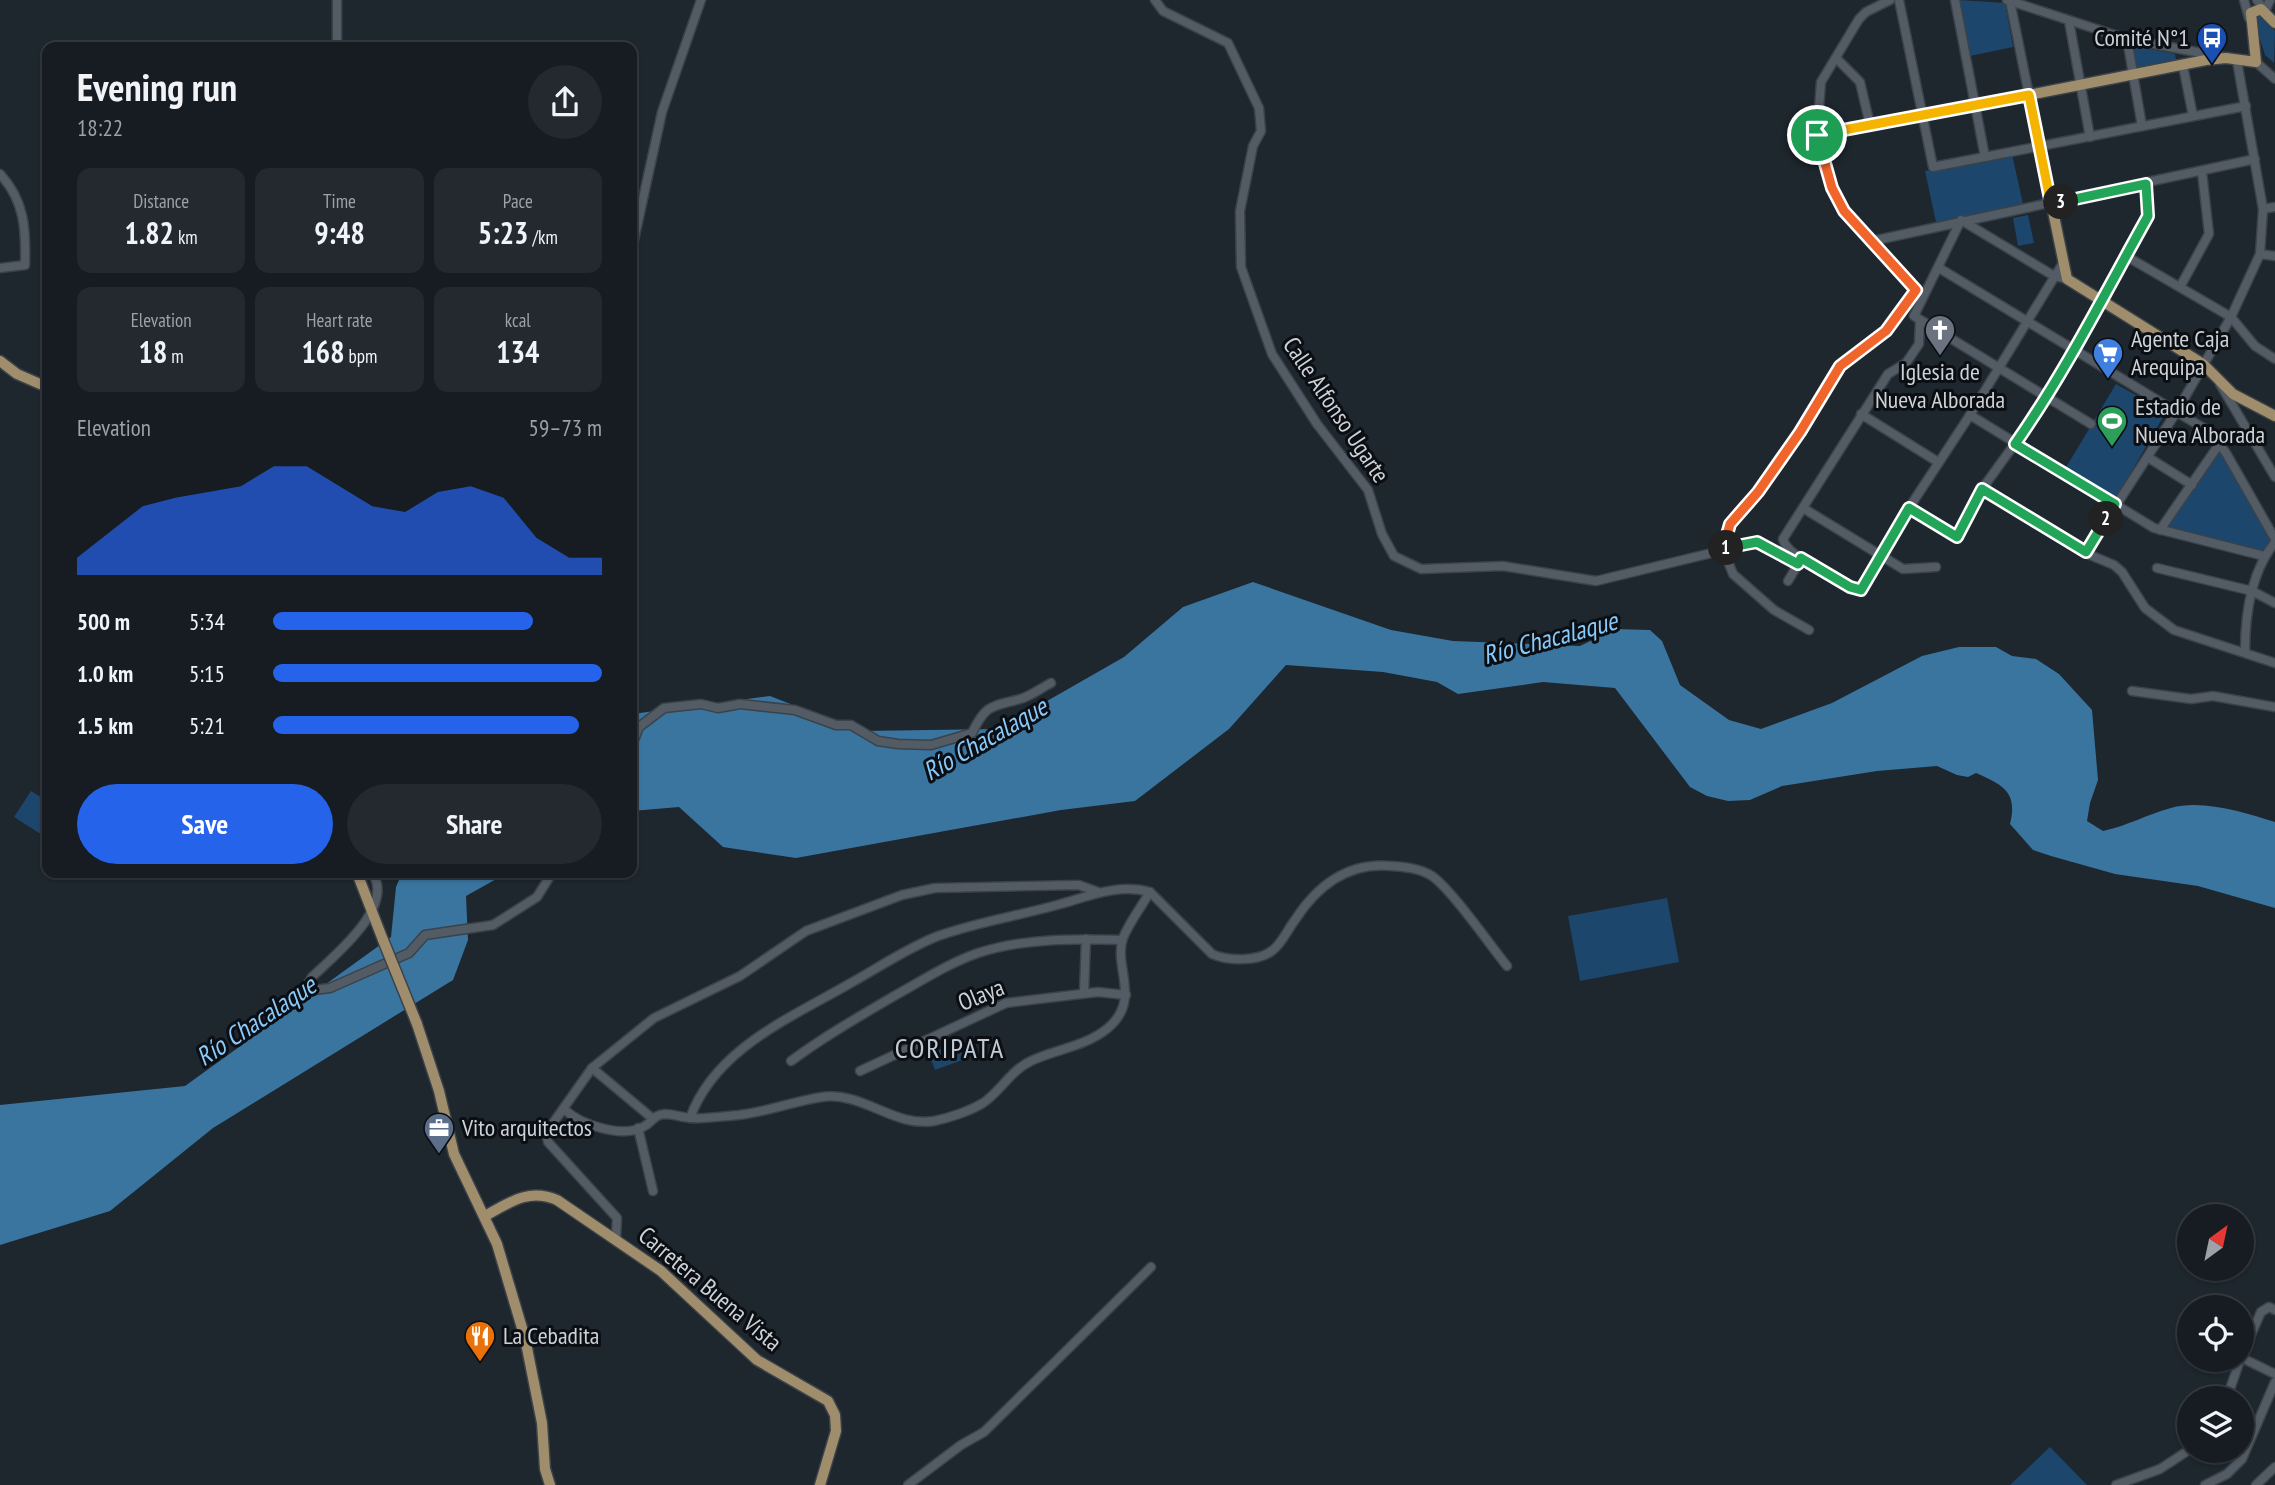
<!DOCTYPE html>
<html lang="en">
<head>
<meta charset="utf-8">
<style>
	body { margin:0; font-family:"PT Sans Narrow",sans-serif; background:#23292f; color:#f1f3f6; height:100vh; display:flex; flex-direction:column; font-size:26px; white-space:nowrap }
	* { box-sizing:border-box; margin:0 }
	p { font-size:23px; color:#9ea1a5 }
	.icon { flex:none; width:38px; height:38px; fill:none; stroke:currentColor; stroke-width:2; stroke-linecap:round; stroke-linejoin:round }
	.map { position:relative; flex:1; overflow:hidden }
	.side { position:absolute; left:42px; top:42px; width:595px; height:836px; display:flex; flex-direction:column; background:#161c22; border-radius:14px; box-shadow:0 2px 5px #0004,0 0 0 2px #353a40 }
	.side>* { flex:none }
	.needle { width:46px; rotate:33deg }
	.tools { position:absolute; left:2177px; top:1204px; display:grid; gap:14px }
	.tools a { display:grid; place-items:center; width:77px; height:77px; border-radius:50%; background:#161c22; box-shadow:0 2px 5px #0004,0 0 0 2px #353a40; font-size:35px }
	.pin { position:absolute; display:grid; place-items:center; width:60px; height:60px; color:#fff; margin:-30px; border:4px solid #fff; border-radius:50%; box-shadow:0 2px 7px #0007 }
	.km { position:absolute; width:35px; height:35px; margin:-18px; border-radius:50%; background:#222; color:#fff; font-size:19px; line-height:35px; text-align:center }
	.round { display:grid; place-items:center; flex:none; width:74px; height:74px; border-radius:37px; background:#23292f }
	.head { display:flex; align-items:center; justify-content:space-between; height:119px; padding:0 35px }
	h1 { font-size:38px; font-weight:800; line-height:52px }
	.metrics { display:grid; grid-template-columns:repeat(3,1fr); gap:10px; height:119px; padding:7px 35px }
	.metrics div { display:grid; align-content:center; border-radius:14px; background:#23292f; text-align:center }
	.metrics b { font-size:30px; font-weight:800 }
	.metrics small { font-size:19px; font-weight:400 }
	.metrics p { font-size:19px }
	.chart { height:196px; padding:14px 35px }
	.chart p { display:flex; justify-content:space-between }
	.chart svg { width:100%; height:126px; margin-top:7px; fill:#2563eb; opacity:.7 }
	.cta { display:flex; gap:14px; margin-top:auto; padding:14px 35px }
	.cta a { flex:1; height:80px; border-radius:42px; background:#2563eb; color:#fff; font-size:28px; font-weight:800; line-height:80px; text-align:center }
	.cta a+a { background:#23292f; color:#f1f3f6 }
	ul { padding:0 35px; list-style:none; font-size:23px }
	li { display:grid; grid-template-columns:112px 84px 1fr; align-items:center; height:52px }
	li i { height:18px; border-radius:9px; background:#2563eb }
	.map>svg:first-child { display:block }
	.green { fill:#1d466d }
	.water { fill:#3a75a0 }
	.lines { fill:none; stroke-linecap:round; stroke-linejoin:round }
	.minor-casing { stroke:#3b4248; stroke-width:11 }
	.major-casing { stroke:#3b4248; stroke-width:13 }
	.minor { stroke:#535c65; stroke-width:8 }
	.major { stroke:#a08d6c; stroke-width:10 }
	.major-bridge-casing { stroke:#3b4248; stroke-width:13; stroke-linecap:butt }
	.major-bridge { stroke:#a08d6c; stroke-width:10 }
	.split-1-casing { stroke:#fff; stroke-width:14 }
	.split-2-casing { stroke:#fff; stroke-width:14 }
	.split-3-casing { stroke:#fff; stroke-width:14 }
	.split-4-casing { stroke:#fff; stroke-width:14 }
	.split-1 { stroke:#f0652b; stroke-width:9 }
	.split-2 { stroke:#22a559; stroke-width:9 }
	.split-3 { stroke:#22a559; stroke-width:9 }
	.split-4 { stroke:#f5b400; stroke-width:9 }
	.labels { text-anchor:middle; stroke-width:6; stroke-linejoin:round; paint-order:stroke }
	.poi-label { font-size:24px; fill:#cdd2d7; stroke:#0b0e12; text-anchor:start }
	.street-label { font-size:24px; fill:#cdd2d7; stroke:#0b0e12 }
	.water-label { font-size:26px; font-style:italic; fill:#89cafc; stroke:#0b0e12 }
	.quarter-label { font-size:28px; letter-spacing:2px; fill:#c1cbd6; stroke:#0b0e12 }
</style>
</head>
<body>
<div class="map">
<svg width="2275" height="1485" viewBox="0 0 2275 1485">
	<rect width="100%" height="100%" fill="#1e262e"/>
	<g class="green">
		<polygon points="1959,0 2005,3 2013,47 1970,56"/>
		<polygon points="2262,14 2275,31 2274,63 2265,55 2254,20"/>
		<polygon points="2131,45 2175,54 2176,61 2135,68"/>
		<polygon points="2012,154 2023,204 1936,222 1925,171"/>
		<polygon points="2028,215 2034,243 2018,246 2013,218"/>
		<polygon points="2116,384 2166,412 2115,500 2065,469"/>
		<polygon points="2220,449 2272,540 2261,552 2166,527"/>
		<polygon points="31,791 47,801 47,838 14,817"/>
		<polygon points="1667,898 1679,962 1580,981 1568,916"/>
		<polygon points="959,1042 965,1059 935,1070 929,1054"/>
		<polygon points="2050,1447 2087,1485 2010,1485"/>
	</g>
	<g class="water">
		<path d="M 1253,582 L 1391,630 L 1453,641 L 1580,646 L 1615,629 L 1650,630 L 1662,641 L 1680,685 L 1729,720 L 1761,729 L 1832,703 L 1922,656 L 1959,647 L 1996,647 L 2012,656 L 2036,659 L 2059,674 L 2092,710 L 2098,780 L 2090,803 L 2087,821 L 2103,831 C 2127,826 2148,814 2171,808 C 2203,799 2245,813 2275,822 L 2275,908 L 2198,886 L 2115,874 L 2051,856 L 2033,850 L 2010,824 C 2018,792 2003,785 1976,773 L 1968,777 L 1957,775 L 1937,766 L 1877,771 L 1782,786 L 1750,800 L 1728,801 L 1707,796 L 1690,787 L 1615,688 L 1543,682 L 1458,694 L 1437,682 L 1383,672 L 1286,665 L 1229,729 L 1135,801 L 1061,810 L 796,858 L 723,847 L 679,807 L 632,811 L 632,714 L 770,696 L 860,731 L 998,729 L 1124,657 L 1183,607 Z"/>
		<polygon points="402,873 507,873 466,896 468,940 453,980 213,1128 110,1211 0,1245 0,1105 185,1086 391,937 396,887"/>
	</g>
	<g class="lines">
		<g class="minor-casing">
			<g id="minor">
				<polyline points="337,0 337,47"/>
				<polyline points="1155,0 1163,11 1228,43 1259,108 1261,131 1253,146 1240,211 1241,267 1272,354 1317,424 1368,490 1382,534 1394,556 1421,569 1503,566 1596,581 1757,542 1798,564"/>
				<polyline points="1890,0 1866,12 1859,19 1821,82 1817,135 1832,188 1844,211 1919,295"/>
				<polyline points="1899,0 1933,167 2246,106"/>
				<polyline points="1955,0 1985,157"/>
				<polyline points="2007,0 2127,39 2223,57"/>
				<polyline points="2244,0 2249,18"/>
				<polyline points="2257,0 2265,11"/>
				<polyline points="2265,11 2270,0"/>
				<polyline points="2069,21 2090,137"/>
				<polyline points="2127,39 2142,126"/>
				<polyline points="1836,58 1860,82 1870,125"/>
				<polyline points="2256,62 2275,79"/>
				<polyline points="2183,66 2193,116"/>
				<polyline points="1817,135 2029,95 2010,1"/>
				<path d="M 0,174 C 25,201 26,230 25,265 L 0,268"/>
				<polyline points="2263,209 2275,207"/>
				<polyline points="1872,241 2255,159"/>
				<polyline points="632,249 662,112 701,0"/>
				<polyline points="2260,254 2275,256"/>
				<polyline points="2126,256 2231,317 2255,346 2275,359"/>
				<polyline points="1939,268 2210,432 2226,453 2275,539"/>
				<polyline points="2067,279 2054,276 1961,220 1914,316 2091,424"/>
				<polyline points="2180,287 2209,234 2202,172"/>
				<path d="M 1920,321 L 1919,344 L 1906,363 L 1888,374 L 1783,539 C 1786,555 1840,582 1856,590 L 1861,590 L 1909,508 L 1970,415 L 2063,263"/>
				<polyline points="2220,384 2275,477"/>
				<polyline points="1861,414 1938,462"/>
				<polyline points="1970,415 2154,528 2264,556"/>
				<polyline points="2149,458 2192,485"/>
				<polyline points="1982,489 2090,555 2114,565 2122,572 2145,608 2174,630 2275,663"/>
				<polyline points="1803,508 1903,569 1936,567"/>
				<polyline points="1909,508 1957,537 1982,489 2048,398 2102,303 2148,216 2146,184"/>
				<polyline points="2160,530 2220,443"/>
				<polyline points="2086,552 2177,411 2231,317 2260,254 2263,209 2237,61"/>
				<polyline points="2157,568 2252,591 2275,603"/>
				<polyline points="1788,581 1800,561"/>
				<polyline points="1809,630 1774,610 1733,574 1723,549 1725,538 1729,524 1758,492 1800,432 1840,366 1886,331 1916,290"/>
				<path d="M 2245,652 C 2245,614 2251,572 2275,542"/>
				<polyline points="2132,691 2191,699 2213,696 2275,707"/>
				<path d="M 632,745 L 639,727 L 664,708 L 701,704 L 718,708 L 740,704 L 795,710 L 836,725 L 851,725 L 878,741 L 898,744 L 931,745 L 972,733 C 986,704 991,707 1020,699 C 1031,696 1041,688 1051,683"/>
				<path d="M 372,873 C 396,906 335,955 312,977 L 308,984 L 314,990 L 330,988 L 409,953 L 425,935 L 493,925 L 537,897 L 552,873"/>
				<polyline points="1084,993 1086,939"/>
				<path d="M 791,1061 C 825,1036 860,1016 896,995 C 923,980 949,963 978,953 C 1023,938 1075,939 1122,940"/>
				<polyline points="592,1068 652,1118"/>
				<polyline points="860,1071 1006,1003 1098,992 1126,995"/>
				<path d="M 565,1110 C 581,1125 622,1138 643,1127 C 653,1122 653,1115 665,1114 C 674,1114 683,1118 692,1118 C 707,1119 724,1116 739,1115 C 767,1112 794,1101 822,1097 C 862,1091 895,1128 934,1121 C 949,1118 970,1111 983,1103 C 1000,1092 1011,1070 1031,1061 C 1056,1049 1085,1047 1108,1028 C 1142,999 1113,967 1123,938 C 1129,923 1141,907 1150,892"/>
				<path d="M 690,1118 C 715,1049 790,1018 849,984 C 878,968 907,948 938,936 C 977,922 1017,916 1057,905 C 1087,897 1118,883 1150,892 L 1212,954 C 1227,961 1259,962 1273,950 C 1282,943 1288,929 1295,920 C 1317,886 1348,862 1391,866 C 1405,867 1419,868 1432,876 C 1451,889 1490,945 1507,966"/>
				<polyline points="638,1128 653,1191"/>
				<polyline points="616,1239 617,1218 548,1142 546,1133 592,1068 654,1018 740,976 806,931 902,895 935,888 1079,885 1098,892"/>
				<polyline points="2242,1355 2261,1312 2269,1307 2275,1310"/>
				<polyline points="2242,1358 2275,1374"/>
				<polyline points="2227,1398 2240,1360"/>
				<polyline points="908,1485 961,1445 984,1432 1151,1267"/>
				<polyline points="2116,1485 2160,1469 2189,1450"/>
				<polyline points="2205,1485 2227,1474 2242,1459 2275,1382"/>
				<polyline points="2256,1485 2275,1467"/>
			</g>
		</g>
		<g class="major-casing">
			<g id="major">
				<polyline points="2275,23 2261,9 2251,13 2256,62 2226,58 2206,60 2029,95 2067,279 2203,364 2233,394 2275,416"/>
				<polyline points="0,361 17,374 47,387"/>
				<polyline points="357,873 383,940"/>
				<polyline points="417,1024 439,1091 454,1154 497,1244 525,1338 542,1423 545,1469 550,1485"/>
				<path d="M 485,1216 C 510,1202 529,1188 557,1200 L 661,1271 L 757,1360 L 828,1401 L 835,1415 L 836,1431 L 820,1485"/>
			</g>
		</g>
		<use href="#minor" class="minor"/>
		<use href="#major" class="major"/>
		<g class="major-bridge-casing">
			<polyline id="major-bridge" points="383,940 417,1024"/>
		</g>
		<use href="#major-bridge" class="major-bridge"/>
	</g>
	<g class="lines">
		<g class="split-1-casing">
			<polyline id="split-1" points="1726,548 1723,549 1730,524 1758,492 1800,432 1840,366 1886,331 1916,290 1844,211 1832,188 1817,135"/>
		</g>
		<g class="split-2-casing">
			<polyline id="split-2" points="1726,548 1757,542 1798,564 1801,558 1850,587 1861,590 1909,508 1957,537 1982,489 2086,552 2106,519"/>
		</g>
		<g class="split-3-casing">
			<path id="split-3" d="M 2061,202 L 2146,184 L 2148,216 C 2105,293 2066,371 2015,444 L 2115,504 L 2106,519"/>
		</g>
		<g class="split-4-casing">
			<polyline id="split-4" points="1817,135 2029,95 2051,204 2061,202"/>
		</g>
		<use href="#split-1" class="split-1"/>
		<use href="#split-2" class="split-2"/>
		<use href="#split-3" class="split-3"/>
		<use href="#split-4" class="split-4"/>
	</g>
	<defs>
		<g id="bus-pin" transform="scale(1.575)"><path d="M0 17L-7.5 6A9.5 9.5 0 1 1 7.5 6Z" fill="#1a4fb4" stroke="#0b0e12"/><path d="M-5-6H5V4H4V6H2V4H-2V6H-4V4H-5ZM-3.5-4V0h7V-4ZM-3.5 1.2v1.5H-2V1.2ZM2 1.2v1.5H3.5V1.2Z" fill="#fff"/></g>
		<g id="church-pin" transform="scale(1.575)"><path d="M0 17L-7.5 6A9.5 9.5 0 1 1 7.5 6Z" fill="#6b7280" stroke="#0b0e12"/><path d="M-1.2-6h2.4v3.5h3.3v2.4h-3.3V6h-2.4V-.1h-3.3v-2.4h3.3Z" fill="#fff"/></g>
		<g id="supermarket-pin" transform="scale(1.575)"><path d="M0 17L-7.5 6A9.5 9.5 0 1 1 7.5 6Z" fill="#3f7fe0" stroke="#0b0e12"/><path d="M-6-5.5h2.5l.6 2H6L4.5 2H-2.5L-4.4-4H-6ZM-1.5 3.2a1.3 1.3 0 1 0 .1 0ZM3 3.2a1.3 1.3 0 1 0 .1 0Z" fill="#fff"/></g>
		<g id="stadium-pin" transform="scale(1.575)"><path d="M0 17L-7.5 6A9.5 9.5 0 1 1 7.5 6Z" fill="#2e9e5b" stroke="#0b0e12"/><path d="M0-5a6.5 5 0 1 0 0 10a6.5 5 0 1 0 0-10ZM-3.5-1.8h7v3.6h-7Z" fill="#fff"/></g>
		<g id="office-pin" transform="scale(1.575)"><path d="M0 17L-7.5 6A9.5 9.5 0 1 1 7.5 6Z" fill="#5c6f8a" stroke="#0b0e12"/><path d="M-6-3h4V-5.5h4V-3h4V5H-6ZM-1-4.5V-3h2v-1.5ZM-6 0V1H6V0Z" fill="#fff"/></g>
		<g id="restaurant-pin" transform="scale(1.575)"><path d="M0 17L-7.5 6A9.5 9.5 0 1 1 7.5 6Z" fill="#e8710a" stroke="#0b0e12"/><path d="M-5-6h1v4h1v-4h1v4h1v-4h1v5L-1.5 .5V6h-2V.5L-5-1ZM5-6V6H3V1.5H1.5Q1.5-4 5-6Z" fill="#fff"/></g>
	</defs>
	<g fill-rule="evenodd">
		<use href="#bus-pin" x="2212" y="38"/>
		<use href="#church-pin" x="1940" y="330"/>
		<use href="#supermarket-pin" x="2108" y="353"/>
		<use href="#stadium-pin" x="2112" y="421"/>
		<use href="#office-pin" x="439" y="1128"/>
		<use href="#restaurant-pin" x="480" y="1336"/>
	</g>
	<g class="labels">
		<g class="poi-label">
			<text x="2189" y="46" text-anchor="end">Comité N°1</text>
			<text x="2131" y="347">Agente Caja<tspan x="2131" dy="28">Arequipa</tspan></text>
			<text x="1940" y="380" text-anchor="middle">Iglesia de<tspan x="1940" dy="28">Nueva Alborada</tspan></text>
			<text x="2135" y="415">Estadio de<tspan x="2135" dy="28">Nueva Alborada</tspan></text>
			<text x="462" y="1136">Vito arquitectos</text>
			<text x="503" y="1344">La Cebadita</text>
		</g>
		<g class="street-label">
			<text transform="translate(1336 410) rotate(56)" y="8">Calle Alfonso Ugarte</text>
			<text transform="translate(981 995) rotate(-22)" y="8">Olaya</text>
			<text transform="translate(710 1289) rotate(40)" y="8">Carretera Buena Vista</text>
		</g>
		<g class="water-label">
			<text transform="translate(1550 638) rotate(-15)" y="9">Río Chacalaque</text>
			<text transform="translate(985 739) rotate(-30)" y="9">Río Chacalaque</text>
			<text transform="translate(256 1021) rotate(-34)" y="9">Río Chacalaque</text>
		</g>
		<g class="quarter-label">
			<text x="950" y="1058">CORIPATA</text>
		</g>
	</g>
</svg>
<div class="tools">
<a><svg class="needle" viewBox="-14 -14 28 28"><path d="M0-13l5 13h-10z" fill="#e53935"/><path d="M0 13l5-13h-10z" fill="#9ea1a5"/></svg></a>
<a><svg class="icon" aria-label="locate" viewBox="0 0 24 24"><circle cx="12" cy="12" r="6"/><path d="M12 2v4M12 18v4M2 12h4M18 12h4"/></svg></a>
<a><svg class="icon" aria-label="layers" viewBox="0 0 24 24"><path d="M12 4l9 5-9 5-9-5zM3 14l9 5 9-5"/></svg></a>
</div>
<div class="pin" style="left:1817px;top:135px;background:#1e9e55"><svg class="icon" aria-label="arrive" viewBox="0 0 24 24"><path d="M6 21V4h12l-3 4 3 4H6"/></svg></div>
<b class="km" style="left:1726px;top:548px">1</b>
<b class="km" style="left:2106px;top:519px">2</b>
<b class="km" style="left:2061px;top:202px">3</b>
<section class="side">
<div class="head"><div><h1>Evening run</h1><p>18:22</p></div><a class="round"><svg class="icon" aria-label="share" viewBox="0 0 24 24"><path d="M12 15V3M7 8l5-5 5 5M5 13v7h14v-7"/></svg></a></div>
<div class="metrics">
<div><p>Distance</p><b>1.82<small> km</small></b></div>
<div><p>Time</p><b>9:48</b></div>
<div><p>Pace</p><b>5:23<small> /km</small></b></div>
</div>
<div class="metrics">
<div><p>Elevation</p><b>18<small> m</small></b></div>
<div><p>Heart rate</p><b>168<small> bpm</small></b></div>
<div><p>kcal</p><b>134</b></div>
</div>
<div class="chart"><p><span>Elevation</span>59–73 m</p>
<svg viewBox="0 0 160 44" preserveAspectRatio="none"><path d="M0 44V38L10 29L20 20L30 17L40 15L50 13L60 6L70 6L80 13L90 20L100 22L110 15L120 13L130 17L140 31L150 38L160 38V44z"/></svg>
</div>
<ul>
<li><b>500 m</b>5:34<i style="width:79%"></i></li>
<li><b>1.0 km</b>5:15<i style="width:100%"></i></li>
<li><b>1.5 km</b>5:21<i style="width:93%"></i></li>
</ul>
<div class="cta"><a>Save</a><a>Share</a></div>
</section>
</div>
</body>
</html>
